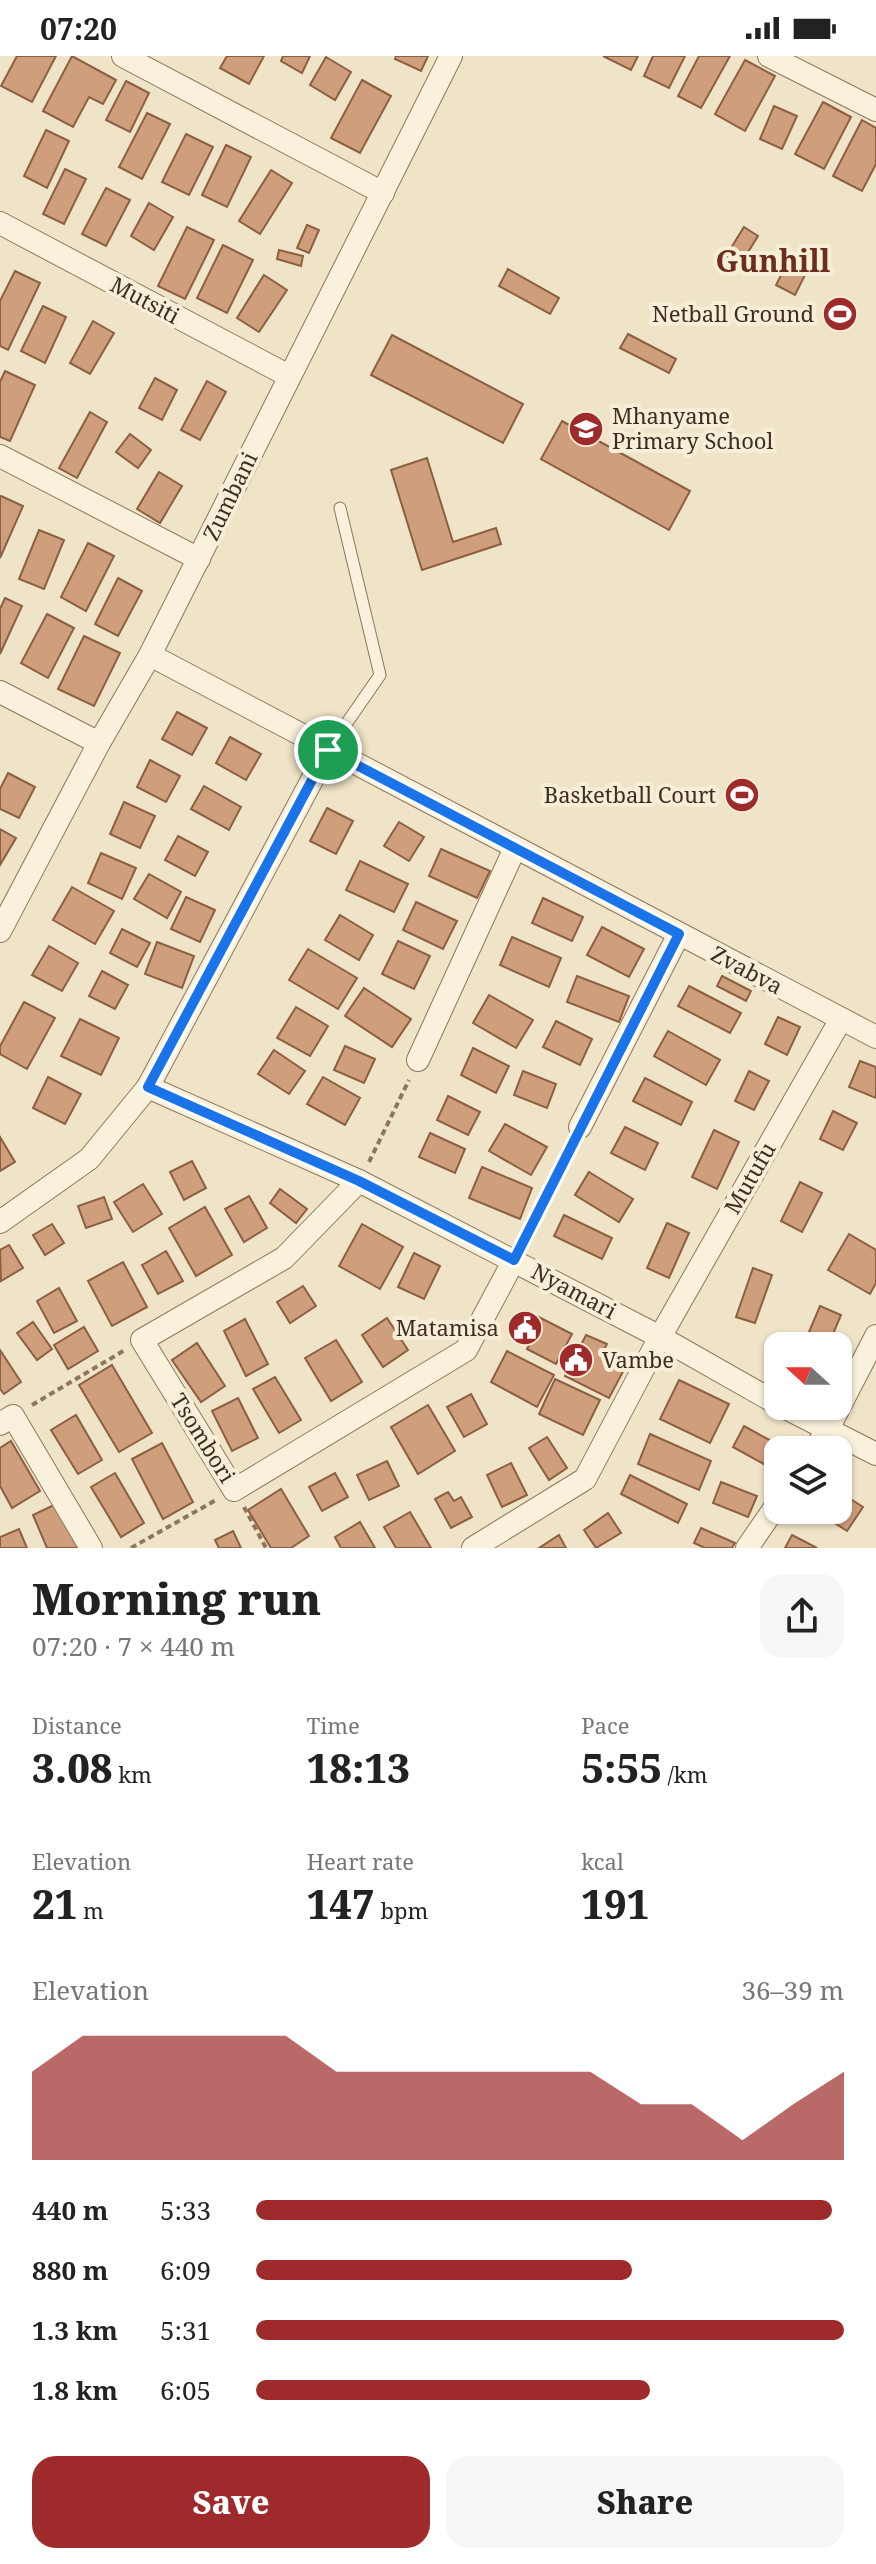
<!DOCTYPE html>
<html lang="en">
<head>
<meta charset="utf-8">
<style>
	body { margin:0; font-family:"Noto Serif",serif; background:#f6f6f6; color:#222; height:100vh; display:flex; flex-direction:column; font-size:30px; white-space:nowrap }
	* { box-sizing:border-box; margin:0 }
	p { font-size:26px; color:#767676 }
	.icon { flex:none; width:44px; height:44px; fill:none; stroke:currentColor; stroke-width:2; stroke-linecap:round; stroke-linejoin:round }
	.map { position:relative; height:1492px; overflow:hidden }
	.sheet { display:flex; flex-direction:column; background:#fff; flex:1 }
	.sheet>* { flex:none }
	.needle { width:52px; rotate:291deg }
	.controls { position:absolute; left:764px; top:1276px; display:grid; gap:16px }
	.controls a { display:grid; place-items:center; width:88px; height:88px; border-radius:16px; background:#fff; box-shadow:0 2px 6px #0004; font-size:40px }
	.pin { position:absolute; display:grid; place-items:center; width:68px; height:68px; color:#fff; margin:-34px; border:4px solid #fff; border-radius:50%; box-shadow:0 2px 8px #0007 }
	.round { display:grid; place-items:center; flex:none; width:84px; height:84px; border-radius:24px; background:#f6f6f6 }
	.overview { display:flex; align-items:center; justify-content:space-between; height:136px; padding:0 32px }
	h1 { font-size:44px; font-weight:800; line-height:60px }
	.figures { display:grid; grid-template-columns:repeat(3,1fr); gap:12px; height:136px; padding:8px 32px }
	.figures div { display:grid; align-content:center }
	.figures b { font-size:40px; font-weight:800 }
	.figures small { font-size:22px; font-weight:400 }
	.figures p { font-size:22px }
	.chart { height:224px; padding:16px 32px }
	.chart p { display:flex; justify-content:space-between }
	.chart svg { width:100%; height:144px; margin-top:8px; fill:#9e2a2b; opacity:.7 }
	.primary-button { display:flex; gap:16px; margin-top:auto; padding:16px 32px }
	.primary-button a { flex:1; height:92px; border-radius:24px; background:#9e2a2b; color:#fff; font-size:32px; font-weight:800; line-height:92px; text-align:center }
	.primary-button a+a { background:#f6f6f6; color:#222 }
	ul { padding:0 32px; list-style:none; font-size:26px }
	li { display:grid; grid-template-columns:128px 96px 1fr; align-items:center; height:60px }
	li i { height:20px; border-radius:10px; background:#9e2a2b }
	.status { display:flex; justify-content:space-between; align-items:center; height:56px; padding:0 40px; background:#fff; direction:ltr }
	.status svg { height:22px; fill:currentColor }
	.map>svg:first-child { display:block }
	.building { fill:#cf9f7d; stroke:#8d5f41; stroke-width:2 }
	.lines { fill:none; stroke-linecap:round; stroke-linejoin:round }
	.lane-casing { stroke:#8d765c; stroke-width:13 }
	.street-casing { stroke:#8d765c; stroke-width:24 }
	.path { stroke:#8d765c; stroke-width:4; stroke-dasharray:6 4; stroke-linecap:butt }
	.lane { stroke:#faf1dc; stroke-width:11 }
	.street { stroke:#faf1dc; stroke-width:22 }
	.route-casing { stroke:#fff; stroke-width:16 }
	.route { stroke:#1a73e8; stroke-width:10 }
	.labels { text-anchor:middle; stroke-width:8; stroke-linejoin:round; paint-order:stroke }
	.street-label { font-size:22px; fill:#3d2e20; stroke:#f7eed8 }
	.poi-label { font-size:22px; fill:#3d2e20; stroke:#f7eed8; text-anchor:end }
	.district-label { font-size:30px; font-weight:bold; fill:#6b2e1e; stroke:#f7eed8 }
</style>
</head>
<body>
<div class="status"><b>07:20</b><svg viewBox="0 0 49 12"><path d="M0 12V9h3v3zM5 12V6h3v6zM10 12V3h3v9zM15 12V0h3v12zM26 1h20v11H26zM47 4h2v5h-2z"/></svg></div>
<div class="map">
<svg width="876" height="1492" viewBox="0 0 876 1492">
	<rect width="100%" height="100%" fill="#f0e4c8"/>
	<g class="building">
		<polygon points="17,0 56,0 32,46 1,30"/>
		<polygon points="72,0 116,24 103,48 89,41 73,71 43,55"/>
		<polygon points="227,0 264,0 249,28 220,12"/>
		<polygon points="283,0 310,0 302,17 281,5"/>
		<polygon points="396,0 428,0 421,15 395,3"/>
		<polygon points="603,0 638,0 631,14"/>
		<polygon points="653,0 685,0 669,32 644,20"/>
		<polygon points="699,0 730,0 701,52 678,40"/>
		<polygon points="326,1 351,16 335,44 310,29"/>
		<polygon points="745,4 775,20 745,75 715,58"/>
		<polygon points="362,24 391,40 360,97 331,82"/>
		<polygon points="126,25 149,37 130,76 106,64"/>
		<polygon points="823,46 851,61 824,113 795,98"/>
		<polygon points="774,50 797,60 782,93 760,83"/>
		<polygon points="147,57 170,68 142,123 119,111"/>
		<polygon points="862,64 876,72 876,108 862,135 833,120"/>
		<polygon points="46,74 69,85 47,132 24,120"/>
		<polygon points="186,78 213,91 189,139 162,126"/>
		<polygon points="226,89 251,101 227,151 202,139"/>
		<polygon points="65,113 86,123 64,168 43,158"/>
		<polygon points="271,114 292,127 260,178 239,165"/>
		<polygon points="106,132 130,144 106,190 82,178"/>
		<polygon points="149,147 173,161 154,194 131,180"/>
		<polygon points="307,169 319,174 309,197 297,192"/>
		<polygon points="187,171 214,184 185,243 158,230"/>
		<polygon points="744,171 758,180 740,209 726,200"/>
		<polygon points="223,189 253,204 227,257 197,242"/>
		<polygon points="279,194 303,200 301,210 277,203"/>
		<polygon points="792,198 811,207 795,239 776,229"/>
		<polygon points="508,213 559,242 550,258 499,230"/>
		<polygon points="15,215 40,227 8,294 0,290 0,245"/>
		<polygon points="264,219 287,234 259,276 237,262"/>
		<polygon points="43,250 66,261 45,307 21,295"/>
		<polygon points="93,265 114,277 90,318 70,307"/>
		<polygon points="628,278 676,303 669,317 620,292"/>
		<polygon points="392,279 523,348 503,387 371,319"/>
		<polygon points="5,315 35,329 10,385 0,381 0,326"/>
		<polygon points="155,322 177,334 162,364 139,352"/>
		<polygon points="207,325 226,336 200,384 181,374"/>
		<polygon points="90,356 107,366 77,422 59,412"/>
		<polygon points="562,365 690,435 669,474 541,403"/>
		<polygon points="130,378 151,394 138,412 116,396"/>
		<polygon points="427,402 453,486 496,472 501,488 422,514 391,414"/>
		<polygon points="159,416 182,430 160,467 137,453"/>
		<polygon points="1,440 23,450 0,502 0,441"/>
		<polygon points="39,474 64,484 44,533 19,523"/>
		<polygon points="88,487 114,500 86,555 61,541"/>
		<polygon points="118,522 142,535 118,580 95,568"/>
		<polygon points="5,542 22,550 0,598 0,553"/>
		<polygon points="47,558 74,572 48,622 21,607"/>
		<polygon points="84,580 120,597 94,650 58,633"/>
		<polygon points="177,656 207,672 192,699 162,683"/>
		<polygon points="230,681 261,698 246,724 216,707"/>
		<polygon points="150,704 180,720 166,746 137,731"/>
		<polygon points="8,717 35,731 19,762 0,753 0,733"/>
		<polygon points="204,730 241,751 229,774 191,753"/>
		<polygon points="124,746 155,760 140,792 110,778"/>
		<polygon points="327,752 353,765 336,798 310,785"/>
		<polygon points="399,766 424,781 409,805 384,790"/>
		<polygon points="0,773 16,782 0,809"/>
		<polygon points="178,780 208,796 195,820 165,804"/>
		<polygon points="441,793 490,815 477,842 429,820"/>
		<polygon points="101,797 136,812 122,843 88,827"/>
		<polygon points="360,805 408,828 394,856 346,834"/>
		<polygon points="149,818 181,836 167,862 134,843"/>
		<polygon points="72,831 114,855 95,888 53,864"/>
		<polygon points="186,841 215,854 200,886 171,873"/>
		<polygon points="543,842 583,861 572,885 532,867"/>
		<polygon points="416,846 457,865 443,893 403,874"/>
		<polygon points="340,859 373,879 359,904 325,884"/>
		<polygon points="602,871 644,893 629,921 587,899"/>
		<polygon points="122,873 150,887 137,911 110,897"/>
		<polygon points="512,881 561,902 549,931 500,909"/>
		<polygon points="398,885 430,900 414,933 382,918"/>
		<polygon points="157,886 194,900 182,932 145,918"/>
		<polygon points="49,890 78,907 62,935 32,919"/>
		<polygon points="308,893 357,922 338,953 289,924"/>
		<polygon points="102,915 128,929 115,953 89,940"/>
		<polygon points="577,920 629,940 619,966 567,946"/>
		<polygon points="722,920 751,935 746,945 717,930"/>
		<polygon points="689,930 741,957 730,977 678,950"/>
		<polygon points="364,932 411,963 392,991 345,960"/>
		<polygon points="489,939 533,964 516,992 473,967"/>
		<polygon points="24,946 55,962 27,1013 0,998 0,990"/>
		<polygon points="296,951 328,970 310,1000 277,982"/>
		<polygon points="778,961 800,971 787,999 765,988"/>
		<polygon points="80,963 119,982 101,1019 61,1000"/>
		<polygon points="556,965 592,983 580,1009 543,991"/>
		<polygon points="668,975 720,1004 706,1029 654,1000"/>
		<polygon points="345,990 375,1003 364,1027 334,1014"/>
		<polygon points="473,992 509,1010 496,1037 461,1019"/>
		<polygon points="274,994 305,1015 289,1038 258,1018"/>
		<polygon points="860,1005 876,1011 876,1042 849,1031"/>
		<polygon points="523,1015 556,1028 547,1052 514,1039"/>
		<polygon points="749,1015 769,1025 754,1054 735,1045"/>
		<polygon points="48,1021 81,1038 65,1068 33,1052"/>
		<polygon points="323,1021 360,1042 345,1069 307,1048"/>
		<polygon points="645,1022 692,1046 681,1069 633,1045"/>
		<polygon points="448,1040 480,1056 468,1079 437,1064"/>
		<polygon points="833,1055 857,1067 843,1094 820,1083"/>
		<polygon points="505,1068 547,1091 531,1119 489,1095"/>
		<polygon points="625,1071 658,1087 645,1114 611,1097"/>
		<polygon points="714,1074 739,1086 717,1133 692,1121"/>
		<polygon points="430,1077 465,1093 455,1117 419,1101"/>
		<polygon points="0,1081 15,1106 0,1115"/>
		<polygon points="192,1105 206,1132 184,1144 170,1116"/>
		<polygon points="482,1111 532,1132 520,1163 469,1142"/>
		<polygon points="589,1116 633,1143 619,1166 575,1139"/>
		<polygon points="800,1126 822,1137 802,1176 781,1165"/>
		<polygon points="143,1128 162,1158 133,1176 114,1146"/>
		<polygon points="280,1133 307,1153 296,1167 270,1147"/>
		<polygon points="249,1140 267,1172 244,1186 225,1153"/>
		<polygon points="104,1141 112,1163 86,1172 78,1150"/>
		<polygon points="205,1151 232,1199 196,1220 169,1172"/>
		<polygon points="564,1159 612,1182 602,1203 554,1180"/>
		<polygon points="667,1167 689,1177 669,1222 647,1212"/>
		<polygon points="52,1168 64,1187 45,1199 33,1179"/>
		<polygon points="362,1168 403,1191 380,1233 339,1210"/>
		<polygon points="849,1178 876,1194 876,1227 870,1238 828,1214"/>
		<polygon points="9,1189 23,1212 1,1225 0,1194"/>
		<polygon points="166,1195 183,1225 158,1238 142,1209"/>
		<polygon points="414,1197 440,1210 424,1243 398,1231"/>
		<polygon points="123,1206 147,1251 112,1270 88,1225"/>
		<polygon points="753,1212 772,1219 755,1267 736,1261"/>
		<polygon points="303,1230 316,1250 290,1267 277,1246"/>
		<polygon points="59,1232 77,1265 54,1277 37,1245"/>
		<polygon points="820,1250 841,1259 828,1290 803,1290"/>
		<polygon points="527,1255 572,1278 556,1308 527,1293 531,1285 515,1278"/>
		<polygon points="387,1262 408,1294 383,1311 362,1279"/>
		<polygon points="245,1263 268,1308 246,1320 224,1275"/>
		<polygon points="33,1266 52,1293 37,1304 17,1277"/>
		<polygon points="84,1271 98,1295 68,1313 54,1289"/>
		<polygon points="586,1279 607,1288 602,1297 626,1310 609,1342 565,1320"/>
		<polygon points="336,1284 362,1326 331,1345 305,1302"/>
		<polygon points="197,1287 225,1330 201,1346 172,1304"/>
		<polygon points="0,1294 21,1326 4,1338 0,1333"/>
		<polygon points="507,1295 554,1319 537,1351 491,1326"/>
		<polygon points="112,1309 152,1377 119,1396 79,1329"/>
		<polygon points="275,1321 301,1364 279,1377 253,1333"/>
		<polygon points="555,1323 600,1344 583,1379 539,1358"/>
		<polygon points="679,1324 729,1348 710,1387 660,1363"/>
		<polygon points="471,1338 487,1368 464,1381 447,1351"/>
		<polygon points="238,1342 258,1382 232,1395 212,1355"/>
		<polygon points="428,1349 455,1395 418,1418 391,1371"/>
		<polygon points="76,1359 102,1404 78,1418 51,1374"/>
		<polygon points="744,1370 782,1391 778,1394 771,1412 733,1391"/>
		<polygon points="650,1378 711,1405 699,1434 638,1408"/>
		<polygon points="547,1381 567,1412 549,1424 529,1392"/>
		<polygon points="11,1385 40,1435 12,1452 0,1430 0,1392"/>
		<polygon points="162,1387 193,1446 163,1463 132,1403"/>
		<polygon points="387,1405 399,1430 369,1444 357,1419"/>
		<polygon points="511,1407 527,1439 502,1451 487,1419"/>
		<polygon points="115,1417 144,1467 121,1481 91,1431"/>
		<polygon points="335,1417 348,1441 322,1455 309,1431"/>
		<polygon points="630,1419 687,1448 678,1467 621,1438"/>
		<polygon points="721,1426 757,1440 748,1461 713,1447"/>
		<polygon points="281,1433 309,1480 291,1492 271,1492 248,1454"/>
		<polygon points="838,1435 863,1451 847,1475 819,1457 821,1454 838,1454"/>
		<polygon points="448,1436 454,1445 461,1441 472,1461 451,1472 435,1443"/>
		<polygon points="58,1447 78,1492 47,1492 33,1459"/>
		<polygon points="410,1456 431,1492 396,1492 384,1471"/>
		<polygon points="608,1457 621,1477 596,1492 584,1474"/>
		<polygon points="360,1466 375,1492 341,1492 335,1481"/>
		<polygon points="701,1472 735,1487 732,1492 705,1492 694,1487"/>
		<polygon points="19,1473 27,1492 0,1492 0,1481"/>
		<polygon points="233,1475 241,1492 219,1492 215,1484"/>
		<polygon points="559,1479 566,1492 539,1492"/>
		<polygon points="792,1479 817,1492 785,1492"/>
	</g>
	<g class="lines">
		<g class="lane-casing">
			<polyline id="lane" points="328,694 380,619 340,452"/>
		</g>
		<g class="street-casing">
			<g id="street">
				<polyline points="123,0 383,137"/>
				<polyline points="769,0 876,54"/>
				<polyline points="0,167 289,320"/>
				<polyline points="0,400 199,503"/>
				<polyline points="150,599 876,981"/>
				<polyline points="0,636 99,687"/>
				<polyline points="0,875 99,687 150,599 451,0"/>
				<polyline points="418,1004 515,792"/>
				<polyline points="148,1031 359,1125 660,1281 778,1348"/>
				<polyline points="580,1071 679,878"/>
				<polyline points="359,1125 284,1202 142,1284 234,1434 466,1294 514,1204"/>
				<polyline points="0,1166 89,1103 148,1031 328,694"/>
				<polyline points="782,1350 876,1398"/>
				<polyline points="0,1368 13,1360 91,1492"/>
				<polyline points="814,1394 827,1375 876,1280"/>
				<polyline points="473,1492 585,1423 660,1281 841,963"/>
				<polyline points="747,1492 778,1447"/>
			</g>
		</g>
		<g class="path">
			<polyline points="369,1106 409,1024"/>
			<polyline points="524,1184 570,1091"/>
			<polyline points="32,1349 125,1294"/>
			<polyline points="244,1451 266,1492"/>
			<polyline points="131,1492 216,1444"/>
		</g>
		<use href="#lane" class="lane"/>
		<use href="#street" class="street"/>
	</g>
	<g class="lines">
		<g class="route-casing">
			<polygon id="route" points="328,694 679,878 514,1204 359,1125 148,1031"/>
		</g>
		<use href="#route" class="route"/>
	</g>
	<defs>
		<g id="stadium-disc" transform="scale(1.8)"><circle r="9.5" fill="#9e2a2b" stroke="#f7eed8"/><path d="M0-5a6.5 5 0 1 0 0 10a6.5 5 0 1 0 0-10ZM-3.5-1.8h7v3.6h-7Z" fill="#fff"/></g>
		<g id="school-disc" transform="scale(1.8)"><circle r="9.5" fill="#9e2a2b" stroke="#f7eed8"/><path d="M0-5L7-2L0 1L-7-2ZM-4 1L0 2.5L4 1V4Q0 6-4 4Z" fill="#fff"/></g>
		<g id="civic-disc" transform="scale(1.8)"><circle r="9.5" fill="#9e2a2b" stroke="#f7eed8"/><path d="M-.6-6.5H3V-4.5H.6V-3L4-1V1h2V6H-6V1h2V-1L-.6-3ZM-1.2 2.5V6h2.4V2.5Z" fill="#fff"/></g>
	</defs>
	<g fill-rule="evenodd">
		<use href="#stadium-disc" x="840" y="258"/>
		<use href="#school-disc" x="586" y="373"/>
		<use href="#stadium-disc" x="742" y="739"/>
		<use href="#civic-disc" x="525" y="1272"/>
		<use href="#civic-disc" x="576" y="1304"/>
	</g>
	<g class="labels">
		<g class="street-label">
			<text transform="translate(145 244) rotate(28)" y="8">Mutsiti</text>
			<text transform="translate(230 440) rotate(-64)" y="8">Zumbani</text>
			<text transform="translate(747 914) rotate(28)" y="8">Zvabva</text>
			<text transform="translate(750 1122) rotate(-60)" y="8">Mutufu</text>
			<text transform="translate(574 1235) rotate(28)" y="8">Nyamari</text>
			<text transform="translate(203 1382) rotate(58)" y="8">Tsombori</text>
		</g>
		<g class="poi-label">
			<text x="814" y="266">Netball Ground</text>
			<text x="612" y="368" text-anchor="start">Mhanyame<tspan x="612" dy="25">Primary School</tspan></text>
			<text x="716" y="747">Basketball Court</text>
			<text x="499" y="1280">Matamisa</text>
			<text x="602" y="1312" text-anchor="start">Vambe</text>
		</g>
		<g class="district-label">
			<text x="773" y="216">Gunhill</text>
		</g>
	</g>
</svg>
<div class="controls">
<a><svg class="needle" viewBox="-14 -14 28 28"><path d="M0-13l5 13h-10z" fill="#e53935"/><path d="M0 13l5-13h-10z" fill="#767676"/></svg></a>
<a><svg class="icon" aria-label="layers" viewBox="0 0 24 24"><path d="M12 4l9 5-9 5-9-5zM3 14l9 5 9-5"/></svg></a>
</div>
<div class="pin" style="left:328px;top:694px;background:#1e9e55"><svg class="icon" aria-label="arrive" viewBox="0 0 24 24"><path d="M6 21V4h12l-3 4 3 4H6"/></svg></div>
</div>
<section class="sheet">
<div class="overview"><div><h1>Morning run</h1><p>07:20 · 7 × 440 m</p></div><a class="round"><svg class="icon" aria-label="share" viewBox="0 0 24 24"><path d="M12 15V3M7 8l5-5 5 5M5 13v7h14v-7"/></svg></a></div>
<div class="figures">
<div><p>Distance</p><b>3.08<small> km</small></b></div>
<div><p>Time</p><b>18:13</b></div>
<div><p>Pace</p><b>5:55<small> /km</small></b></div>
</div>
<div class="figures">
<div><p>Elevation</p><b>21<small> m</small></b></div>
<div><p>Heart rate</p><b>147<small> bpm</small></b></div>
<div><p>kcal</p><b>191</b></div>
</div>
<div class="chart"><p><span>Elevation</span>36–39 m</p>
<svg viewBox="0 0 160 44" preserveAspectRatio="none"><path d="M0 44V17L10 6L20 6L30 6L40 6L50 6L60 17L70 17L80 17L90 17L100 17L110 17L120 27L130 27L140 38L150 27L160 17V44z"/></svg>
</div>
<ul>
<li><b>440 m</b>5:33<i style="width:98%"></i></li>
<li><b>880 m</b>6:09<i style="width:64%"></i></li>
<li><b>1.3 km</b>5:31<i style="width:100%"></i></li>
<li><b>1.8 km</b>6:05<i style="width:67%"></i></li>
</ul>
<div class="primary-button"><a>Save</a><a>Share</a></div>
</section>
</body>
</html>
